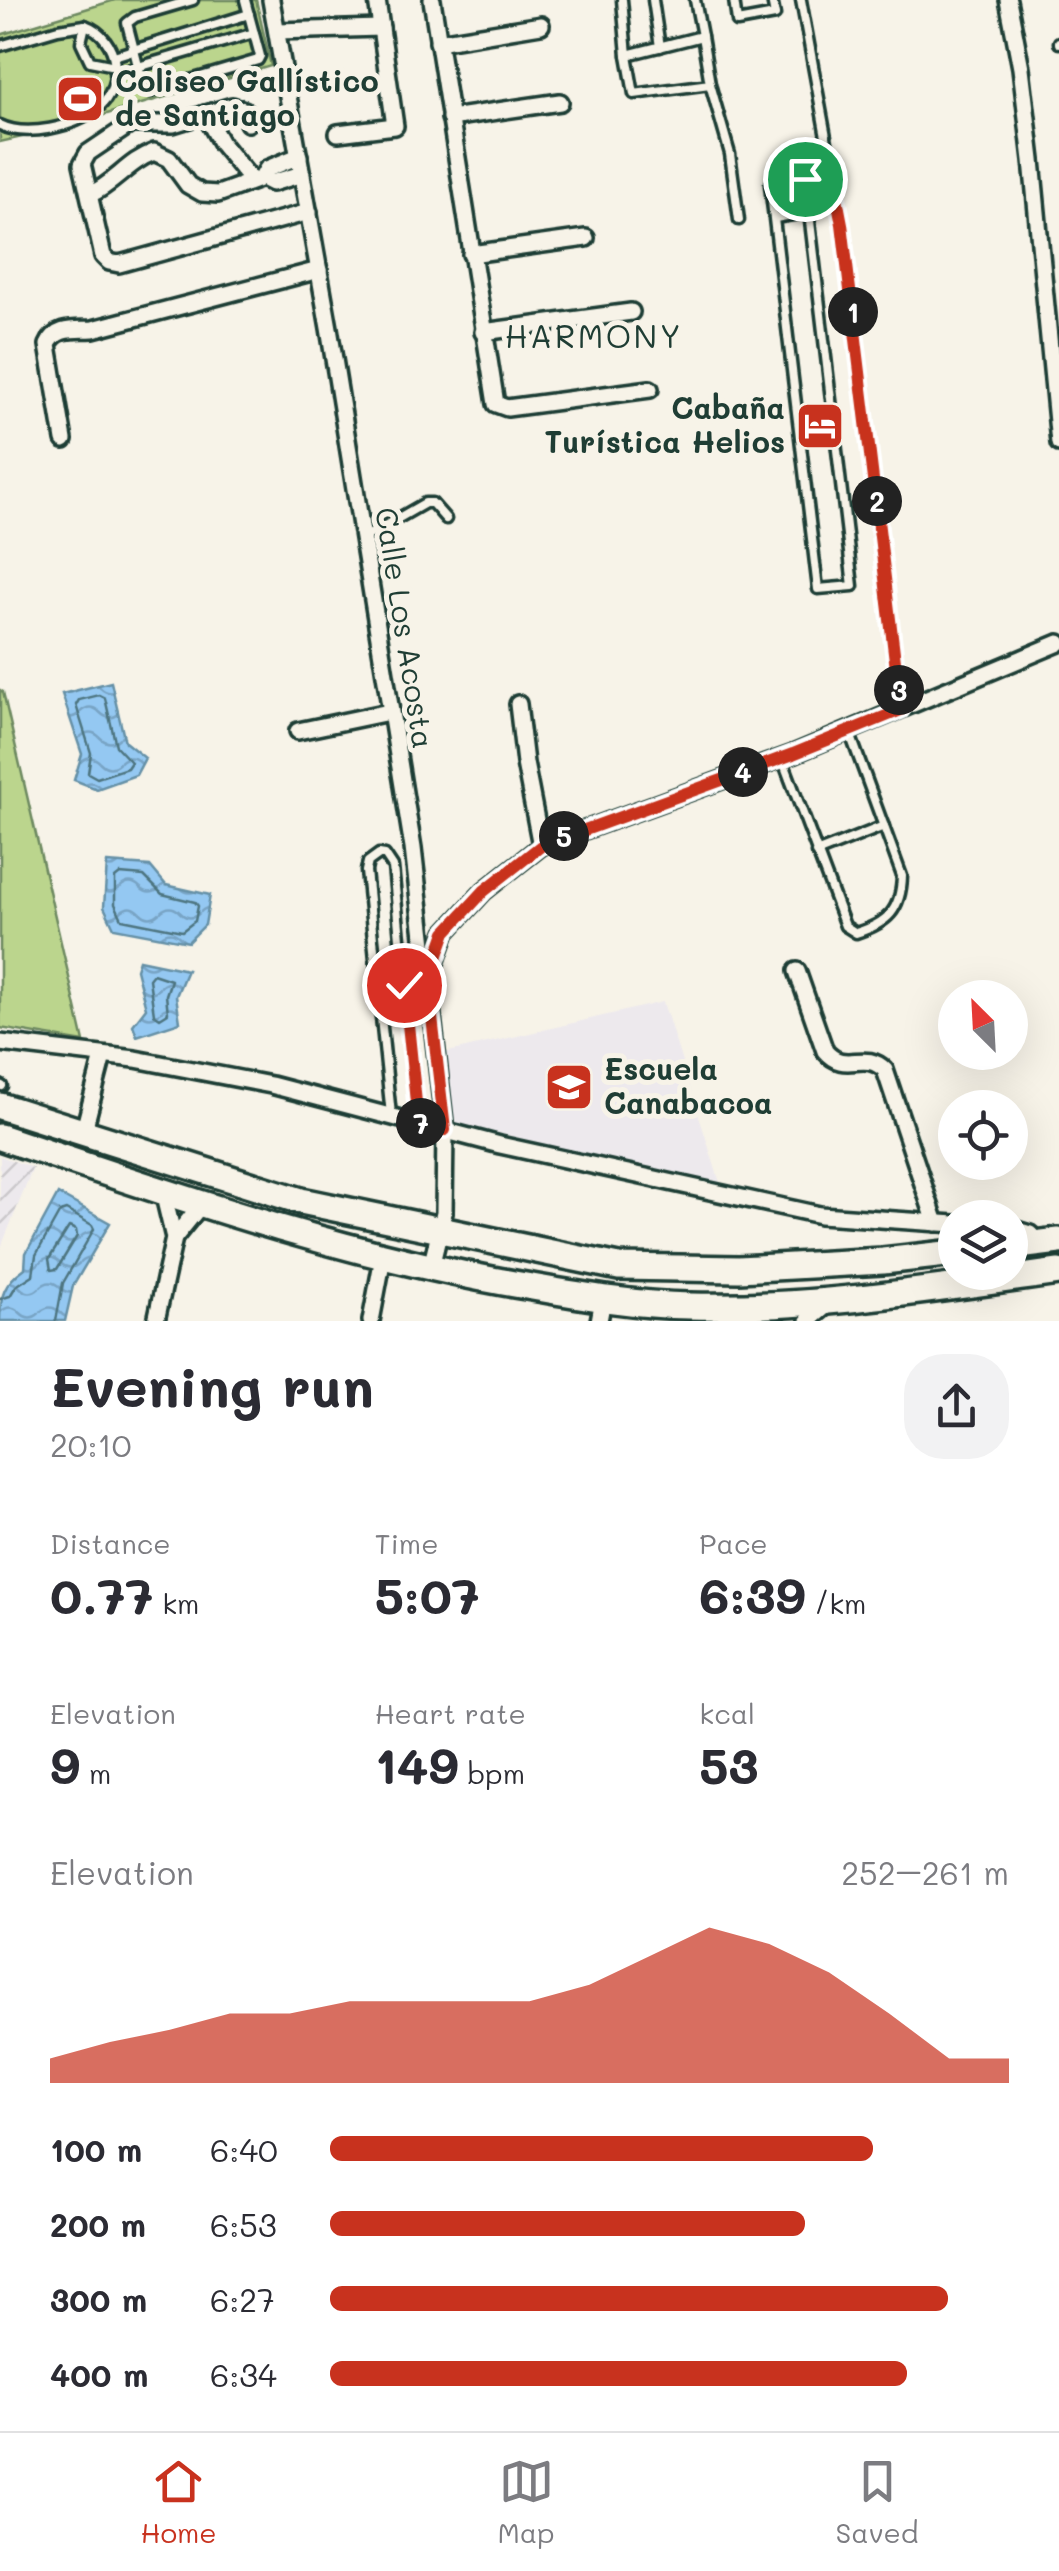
<!DOCTYPE html>
<html lang="en">
<head>
<meta charset="utf-8">
<style>
	body { margin:0; font-family:Mali,sans-serif; background:#f2f2f3; color:#2b2b33; height:100vh; display:flex; flex-direction:column; font-size:38px; white-space:nowrap }
	* { box-sizing:border-box; margin:0 }
	p { font-size:32px; color:#7c7c81 }
	.icon { flex:none; width:55px; height:55px; fill:none; stroke:currentColor; stroke-width:2; stroke-linecap:round; stroke-linejoin:round }
	.map { position:relative; height:1321px; overflow:hidden }
	.sheet { display:flex; flex-direction:column; background:#fff; flex:1 }
	.sheet>* { flex:none }
	.needle { width:65px; rotate:336deg }
	.tools { position:absolute; left:938px; top:980px; display:grid; gap:20px }
	.tools a { display:grid; place-items:center; width:90px; height:90px; border-radius:50%; background:#fff; box-shadow:0 10px 40px #0002; font-size:50px }
	.pin { position:absolute; display:grid; place-items:center; width:85px; height:85px; color:#fff; margin:-42px; border:5px solid #fff; border-radius:50%; box-shadow:0 2px 10px #0007 }
	.km { position:absolute; width:50px; height:50px; margin:-25px; border-radius:50%; background:#222; color:#fff; font-size:28px; line-height:50px; text-align:center }
	.round { display:grid; place-items:center; flex:none; width:105px; height:105px; border-radius:40px; background:#f2f2f3 }
	.head { display:flex; align-items:center; justify-content:space-between; height:170px; padding:0 50px }
	h1 { font-size:55px; font-weight:800; line-height:75px }
	.figures { display:grid; grid-template-columns:repeat(3,1fr); gap:15px; height:170px; padding:10px 50px }
	.figures div { display:grid; align-content:center }
	.figures b { font-size:50px; font-weight:800 }
	.figures small { font-size:28px; font-weight:400 }
	.figures p { font-size:28px }
	.chart { height:280px; padding:20px 50px }
	.chart p { display:flex; justify-content:space-between }
	.chart svg { width:100%; height:180px; margin-top:10px; fill:#c8321e; opacity:.7 }
	ul { padding:0 50px; list-style:none; font-size:32px }
	li { display:grid; grid-template-columns:160px 120px 1fr; align-items:center; height:75px }
	li i { height:25px; border-radius:12px; background:#c8321e }
	.menu { display:flex; justify-content:space-around; align-items:center; height:140px; border-top:2px solid #e1e1e2; background:#fff; font-size:28px; color:#7c7c81 }
	.menu a { display:grid; justify-items:center; gap:5px }
	.menu .on { color:#c8321e }
	.map>svg:first-child { display:block }
	.built { fill:#ede9ed }
	.industrial { fill:url(#industrial-furrows) }
	.green { fill:#bbd58d; stroke:#6d8960; stroke-width:2.5 }
	.water { fill:url(#water-waves); stroke:#6590a6; stroke-width:2.5 }
	.lines { fill:none; stroke-linecap:round; stroke-linejoin:round }
	.shore { stroke:#4e7580; stroke-width:2.5 }
	.service-casing { stroke:#1f3d34; stroke-width:15 }
	.minor-casing { stroke:#1f3d34; stroke-width:22 }
	.primary-casing { stroke:#1f3d34; stroke-width:32 }
	.service { stroke:#f7f3e8; stroke-width:8 }
	.minor { stroke:#f7f3e8; stroke-width:15 }
	.primary { stroke:#f7f3e8; stroke-width:25 }
	.route-casing { stroke:#fff; stroke-width:20 }
	.route { stroke:#c8321e; stroke-width:12 }
	.labels { text-anchor:middle; stroke-width:10; stroke-linejoin:round; paint-order:stroke }
	.poi-label { font-size:30px; font-weight:bold; fill:#1f3d34; stroke:#f7f3e8; text-anchor:start }
	.street-label { font-size:30px; fill:#1f3d34; stroke:#f7f3e8 }
	.neighbourhood-label { font-size:32px; letter-spacing:2.5px; fill:#1f3d34; stroke:#f7f3e8 }
</style>
</head>
<body>
<div class="map">
<svg width="1059" height="1321" viewBox="0 0 1059 1321">
	<defs>
		<pattern id="industrial-furrows" width="10" height="10" patternUnits="userSpaceOnUse" patternTransform="scale(2.5)"><rect width="10" height="10" fill="#ede9ed"/><path d="M-1 1l2-2M0 10L10 0M9 11l2-2" fill="none" stroke="#cbc9cc"/></pattern>
		<pattern id="water-waves" width="16" height="10" patternUnits="userSpaceOnUse" patternTransform="scale(2.5)"><rect width="16" height="10" fill="#94c8f2"/><path d="M0 5q4-4 8 0t8 0" fill="none" stroke="#78a4c5"/></pattern>
	</defs>
	<rect width="100%" height="100%" fill="#f7f3e8"/>
	<filter id="ink" filterUnits="userSpaceOnUse"><feTurbulence type="fractalNoise" baseFrequency=".01" numOctaves="2"/><feDisplacementMap in="SourceGraphic" scale="20" xChannelSelector="R" yChannelSelector="G"/><feConvolveMatrix kernelMatrix="1 2 1 2 8 2 1 2 1" color-interpolation-filters="sRGB"/></filter>
	<g filter="url(#ink)">
		<polygon class="built" points="663,1002 721,1186 451,1122 444,1053"/>
		<polygon class="industrial" points="0,1156 33,1168 0,1250"/>
		<g class="green">
			<polygon points="115,0 256,0 271,66 49,131 0,142 0,35"/>
			<polygon points="0,690 3,692 84,1042 0,1028"/>
		</g>
		<g class="water">
			<polygon points="111,682 125,742 145,758 136,775 97,789 74,780 82,754 62,694"/>
			<polygon points="107,863 150,866 166,885 210,895 205,925 188,942 114,928 104,907"/>
			<polygon points="139,960 187,970 176,996 180,1022 137,1036 133,1025 146,1008 136,969"/>
			<path d="M 58,1194 L 110,1223 L 73,1286 L 65,1321 L 0,1321 C 0,1295 4,1283 25,1268 L 26,1253 Z"/>
		</g>
		<g class="lines">
			<g class="shore">
				<polygon points="99,695 105,698 116,746 131,762 127,768 97,778 88,773 91,753 76,705 79,700"/>
				<polygon points="120,874 144,876 162,894 195,902 198,906 195,921 182,931 122,919 115,904 115,878"/>
				<polygon points="153,974 171,980 166,995 168,1013 160,1018 154,1014 149,979"/>
				<polygon points="69,1227 76,1230 77,1236 57,1269 51,1270 49,1259"/>
				<polyline points="0,1299 10,1296 16,1286 33,1275 36,1255 60,1212 66,1210 92,1225 94,1229 63,1283 56,1321"/>
			</g>
			<g class="service-casing">
				<g id="service">
					<polyline points="193,0 135,17 127,23 143,85 150,92 258,60 260,56 245,0"/>
					<polyline points="622,0 627,55 702,36 695,0"/>
					<polyline points="653,0 660,47"/>
					<polyline points="734,0 737,22 775,15 772,0"/>
					<polyline points="801,0 842,224 901,710"/>
					<polyline points="85,25 81,42 90,61 115,66"/>
					<polyline points="1059,43 1059,42"/>
					<path d="M 0,46 L 58,29 L 85,25 C 119,37 126,85 97,109 C 75,127 26,138 0,125"/>
					<polyline points="627,55 634,94 710,84 702,36"/>
					<polyline points="114,56 249,14"/>
					<polyline points="114,74 254,33"/>
					<polyline points="710,84 730,154 739,220"/>
					<polyline points="805,179 853,586 818,589 770,185 805,179 829,157"/>
					<polyline points="775,218 810,212"/>
					<polyline points="362,539 425,503 432,503 446,519"/>
					<path d="M 782,758 L 845,926 L 856,933 C 888,923 901,910 902,876 L 849,731"/>
					<polyline points="816,853 884,826"/>
					<polyline points="0,1085 2,1086"/>
					<polyline points="391,1115 366,871 368,862 379,854 385,855 393,867 418,1122"/>
				</g>
			</g>
			<g class="minor-casing">
				<g id="minor">
					<polyline points="271,0 329,328 413,848 445,1130 444,1213 431,1267"/>
					<polyline points="432,0 496,404 507,408 650,389"/>
					<polyline points="1008,0 1021,68 1032,160 1059,443"/>
					<polyline points="277,31 381,28"/>
					<polyline points="438,42 541,25"/>
					<polyline points="205,114 221,143 252,181"/>
					<polyline points="450,118 560,102"/>
					<polyline points="248,123 244,110 232,106 173,124 131,124 88,153 82,164 103,256 109,262 119,264 309,212"/>
					<polyline points="338,133 395,126 377,0"/>
					<polyline points="262,178 272,183 302,174"/>
					<path d="M 91,194 C 115,183 129,161 154,152 L 169,159 L 188,185 L 202,193 L 218,194 L 262,178 L 267,169 L 299,156"/>
					<polyline points="471,254 586,238"/>
					<polyline points="483,332 631,312"/>
					<path d="M 64,440 L 48,345 C 56,326 75,330 93,329 L 319,270"/>
					<polyline points="518,704 525,763 541,846"/>
					<polyline points="298,731 389,712"/>
					<path d="M 797,971 L 825,1051 C 845,1075 864,1049 885,1070 L 936,1223"/>
					<polyline points="429,980 446,932 484,891 541,846 793,754 1059,643"/>
					<polyline points="0,1043 135,1059 271,1085 500,1145 820,1215 955,1224"/>
					<polyline points="84,1130 103,1056"/>
					<polyline points="1010,1228 1030,1234 1039,1243"/>
					<polyline points="174,1238 201,1205"/>
					<polyline points="156,1321 174,1238 163,1192"/>
					<polyline points="371,1321 383,1257"/>
					<polyline points="599,1321 603,1299"/>
					<polyline points="808,1321 832,1301"/>
				</g>
			</g>
			<g class="primary-casing">
				<g id="primary">
					<polyline points="0,1106 301,1201 619,1267 739,1269 883,1261 955,1253"/>
					<path d="M 0,1137 C 175,1196 349,1257 532,1287 C 584,1296 636,1305 690,1306 C 813,1309 937,1289 1059,1272"/>
					<polyline points="1010,1247 1059,1241"/>
				</g>
			</g>
			<use href="#service" class="service"/>
			<use href="#minor" class="minor"/>
			<use href="#primary" class="primary"/>
		</g>
	</g>
	<g class="lines" filter="url(#ink)">
		<g class="route-casing">
			<polyline id="route" points="404,985 418,1122 445,1130 428,983 446,932 484,891 541,846 793,754 901,710 842,224 829,157 805,179"/>
		</g>
		<use href="#route" class="route"/>
	</g>
	<defs>
		<g id="stadium-square" transform="scale(2.5)"><rect x="-9" y="-9" width="18" height="18" rx="4" fill="#c8321e" stroke="#f7f3e8"/><path d="M0-5a6.5 5 0 1 0 0 10a6.5 5 0 1 0 0-10ZM-3.5-1.8h7v3.6h-7Z" fill="#fff"/></g>
		<g id="hotel-square" transform="scale(2.5)"><rect x="-9" y="-9" width="18" height="18" rx="4" fill="#c8321e" stroke="#f7f3e8"/><path d="M-6-4.5h1.5V1H6V5H4.5V3h-9V5H-6ZM-4 0a1.8 1.8 0 1 1 3.6 0ZM.5 0V-2.5h3Q6-2.5 6 0Z" fill="#fff"/></g>
		<g id="school-square" transform="scale(2.5)"><rect x="-9" y="-9" width="18" height="18" rx="4" fill="#c8321e" stroke="#f7f3e8"/><path d="M0-5L7-2L0 1L-7-2ZM-4 1L0 2.5L4 1V4Q0 6-4 4Z" fill="#fff"/></g>
	</defs>
	<g fill-rule="evenodd">
		<use href="#stadium-square" x="80" y="99"/>
		<use href="#hotel-square" x="820" y="426"/>
		<use href="#school-square" x="569" y="1087"/>
	</g>
	<g class="labels">
		<g class="poi-label">
			<text x="115" y="92">Coliseo Gallístico<tspan x="115" dy="34">de Santiago</tspan></text>
			<text x="785" y="419" text-anchor="end">Cabaña<tspan x="785" dy="34">Turística Helios</tspan></text>
			<text x="604" y="1080">Escuela<tspan x="604" dy="34">Canabacoa</tspan></text>
		</g>
		<g class="street-label">
			<text transform="translate(404 628) rotate(81)" y="10">Calle Los Acosta</text>
		</g>
		<g class="neighbourhood-label">
			<text x="594" y="348">HARMONY</text>
		</g>
	</g>
</svg>
<div class="tools">
<a><svg class="needle" viewBox="-14 -14 28 28"><path d="M0-13l5 13h-10z" fill="#e53935"/><path d="M0 13l5-13h-10z" fill="#7c7c81"/></svg></a>
<a><svg class="icon" aria-label="locate" viewBox="0 0 24 24"><circle cx="12" cy="12" r="6"/><path d="M12 2v4M12 18v4M2 12h4M18 12h4"/></svg></a>
<a><svg class="icon" aria-label="layers" viewBox="0 0 24 24"><path d="M12 4l9 5-9 5-9-5zM3 14l9 5 9-5"/></svg></a>
</div>
<div class="pin" style="left:805px;top:179px;background:#1e9e55"><svg class="icon" aria-label="arrive" viewBox="0 0 24 24"><path d="M6 21V4h12l-3 4 3 4H6"/></svg></div>
<div class="pin" style="left:404px;top:985px;background:#d93025"><svg class="icon" aria-label="check" viewBox="0 0 24 24"><path d="M5 12l5 5 9-10"/></svg></div>
<b class="km" style="left:853px;top:312px">1</b>
<b class="km" style="left:877px;top:501px">2</b>
<b class="km" style="left:899px;top:690px">3</b>
<b class="km" style="left:743px;top:772px">4</b>
<b class="km" style="left:564px;top:836px">5</b>
<b class="km" style="left:421px;top:1123px">7</b>
</div>
<section class="sheet">
<div class="head"><div><h1>Evening run</h1><p>20:10</p></div><a class="round"><svg class="icon" aria-label="share" viewBox="0 0 24 24"><path d="M12 15V3M7 8l5-5 5 5M5 13v7h14v-7"/></svg></a></div>
<div class="figures">
<div><p>Distance</p><b>0.77<small> km</small></b></div>
<div><p>Time</p><b>5:07</b></div>
<div><p>Pace</p><b>6:39<small> /km</small></b></div>
</div>
<div class="figures">
<div><p>Elevation</p><b>9<small> m</small></b></div>
<div><p>Heart rate</p><b>149<small> bpm</small></b></div>
<div><p>kcal</p><b>53</b></div>
</div>
<div class="chart"><p><span>Elevation</span>252–261 m</p>
<svg viewBox="0 0 160 44" preserveAspectRatio="none"><path d="M0 44V38L10 34L20 31L30 27L40 27L50 24L60 24L70 24L80 24L90 20L100 13L110 6L120 10L130 17L140 27L150 38L160 38V44z"/></svg>
</div>
<ul>
<li><b>100 m</b>6:40<i style="width:80%"></i></li>
<li><b>200 m</b>6:53<i style="width:70%"></i></li>
<li><b>300 m</b>6:27<i style="width:91%"></i></li>
<li><b>400 m</b>6:34<i style="width:85%"></i></li>
</ul>
</section>
<nav class="menu">
<a class="on"><svg class="icon" aria-label="home" viewBox="0 0 24 24"><path d="M3 11l9-7 9 7M6 9v11h12V9"/></svg>Home</a>
<a><svg class="icon" aria-label="map" viewBox="0 0 24 24"><path d="M3 6l6-2 6 2 6-2v14l-6 2-6-2-6 2zM9 4v14M15 6v14"/></svg>Map</a>
<a><svg class="icon" aria-label="saved" viewBox="0 0 24 24"><path d="M7 4h10v16l-5-4-5 4z"/></svg>Saved</a>
</nav>
</body>
</html>
